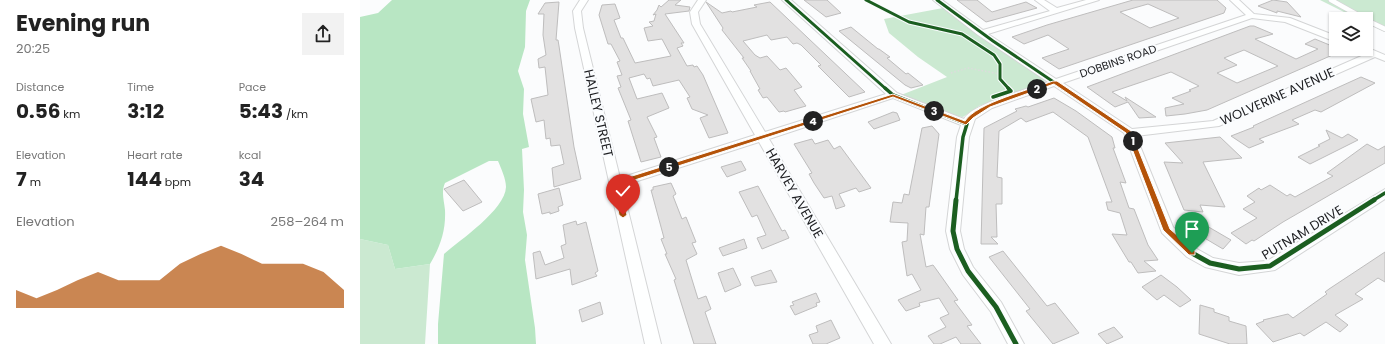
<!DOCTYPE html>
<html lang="en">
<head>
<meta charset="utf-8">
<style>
	body { margin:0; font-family:Poppins,sans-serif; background:#f2f2f2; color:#222; height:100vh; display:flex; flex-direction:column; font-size:15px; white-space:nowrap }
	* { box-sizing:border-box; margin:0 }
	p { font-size:13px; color:#767676 }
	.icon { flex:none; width:22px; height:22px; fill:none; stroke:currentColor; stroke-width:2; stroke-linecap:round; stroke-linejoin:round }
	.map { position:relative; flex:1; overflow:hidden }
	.details { display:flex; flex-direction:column; background:#fff; width:360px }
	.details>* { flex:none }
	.fabs { position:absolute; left:969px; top:12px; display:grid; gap:8px }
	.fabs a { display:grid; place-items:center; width:44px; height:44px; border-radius:0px; background:#fff; box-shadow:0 1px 3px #0004; font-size:20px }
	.pin { position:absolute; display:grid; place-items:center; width:34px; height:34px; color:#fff; margin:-41px -17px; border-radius:50% 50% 50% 0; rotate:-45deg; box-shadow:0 0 4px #0007 }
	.pin .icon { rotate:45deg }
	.km { position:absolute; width:20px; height:20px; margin:-10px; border-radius:50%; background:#222; color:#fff; font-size:11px; line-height:20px; text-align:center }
	.round { display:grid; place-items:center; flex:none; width:42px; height:42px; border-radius:0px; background:#f2f2f2 }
	.headline { display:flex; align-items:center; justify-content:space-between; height:68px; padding:0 16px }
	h1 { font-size:22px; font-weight:700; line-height:30px }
	.stats { display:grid; grid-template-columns:repeat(3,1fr); gap:6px; height:68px; padding:4px 16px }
	.stats div { display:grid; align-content:center }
	.stats b { font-size:20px; font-weight:700 }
	.stats small { font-size:11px; font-weight:400 }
	.stats p { font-size:11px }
	.chart { height:112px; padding:8px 16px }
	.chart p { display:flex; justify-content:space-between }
	.chart svg { width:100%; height:72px; margin-top:4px; fill:#b45309; opacity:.7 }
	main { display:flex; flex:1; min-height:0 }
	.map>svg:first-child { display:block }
	.green { fill:#cbe9d1 }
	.forest { fill:#b8e6c3 }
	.building { fill:#e2e1e1; stroke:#bebdbd; fill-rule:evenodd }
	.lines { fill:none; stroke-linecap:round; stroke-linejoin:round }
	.service-casing { stroke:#d4d5d6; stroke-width:6 }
	.minor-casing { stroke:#d4d5d6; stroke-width:2 }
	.path { stroke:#dcdcdc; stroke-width:1.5; stroke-dasharray:1.5 2; stroke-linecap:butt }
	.service { stroke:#feffff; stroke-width:4.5 }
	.minor { fill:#feffff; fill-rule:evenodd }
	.cycleway-far2-casing { stroke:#fafcfe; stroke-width:5 }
	.cycleway-far1-casing { stroke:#fafcfe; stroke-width:6 }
	.cycleway-casing { stroke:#fafcfe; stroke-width:8 }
	.cycleway-far2 { stroke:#1b5e20; stroke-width:3 }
	.cycleway-far1 { stroke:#1b5e20; stroke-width:3.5 }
	.cycleway { stroke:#1b5e20; stroke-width:5 }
	.route { fill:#b45309; stroke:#fff }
	.labels { text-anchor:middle; stroke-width:4; stroke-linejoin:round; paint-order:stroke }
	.far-street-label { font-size:11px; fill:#1c1d20; stroke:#fafcfe }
	.street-label { font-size:13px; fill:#1c1d20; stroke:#fafcfe }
</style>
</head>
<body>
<main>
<section class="details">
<div class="headline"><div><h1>Evening run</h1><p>20:25</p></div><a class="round"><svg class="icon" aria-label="share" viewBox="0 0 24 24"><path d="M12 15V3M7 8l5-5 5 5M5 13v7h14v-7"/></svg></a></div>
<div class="stats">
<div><p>Distance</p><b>0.56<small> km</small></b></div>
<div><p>Time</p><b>3:12</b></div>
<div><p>Pace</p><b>5:43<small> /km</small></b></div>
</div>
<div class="stats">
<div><p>Elevation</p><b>7<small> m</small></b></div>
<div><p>Heart rate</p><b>144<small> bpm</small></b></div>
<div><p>kcal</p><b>34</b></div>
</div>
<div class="chart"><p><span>Elevation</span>258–264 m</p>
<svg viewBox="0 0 160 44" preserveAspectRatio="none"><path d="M0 44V33L10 38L20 33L30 27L40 22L50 27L60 27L70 27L80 17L90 11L100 6L110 11L120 17L130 17L140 17L150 22L160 33V44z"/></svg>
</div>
</section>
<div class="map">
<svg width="1025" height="344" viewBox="0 0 1025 344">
	<rect width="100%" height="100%" fill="#fbfcfd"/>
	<g class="green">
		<polygon points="960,0 1025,0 1025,32 1006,23 1006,19 998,19"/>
		<polygon points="583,8 613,31 681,77 685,82 619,106 603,117 596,116 541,95 587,77 558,57 529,33 524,19"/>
		<polygon points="0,239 28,245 35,269 70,264 65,344 0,344"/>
	</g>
	<path class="forest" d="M 32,0 L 170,0 L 166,11 L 165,47 L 158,71 L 164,89 L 163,114 L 169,147 L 162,149 L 164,190 L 163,212 L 167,235 L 165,260 L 175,328 L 176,344 L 78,344 L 78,324 L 84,254 C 100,240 145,210 146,187 C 146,179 141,168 138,161 L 129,161 L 85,183 C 81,192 84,200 85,210 C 86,231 80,247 70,264 L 35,269 L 28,245 L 0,239 L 0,17 L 18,13 Z"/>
	<g class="building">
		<polygon points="309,0 321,0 315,5 330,7 329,11 305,14 324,43 321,43 323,46 317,48 327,66 333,65 334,67 337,66 343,75 368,133 349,138 340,118 348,115 332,109 327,98 330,97 319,80 293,86 290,78 287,79 284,74 269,78 277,99 302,93 309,108 287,117 297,137 294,138 301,157 281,162 268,121 271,120 258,88 261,87 257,76 262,75 257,62 260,61 251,44 248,44 239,15 242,5 255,4 260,18 254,20 261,38 263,38 275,63 311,56 302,39 288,41 284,28 293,26 289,22 294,21 296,14 293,15 297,10 299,5 301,7"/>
		<polygon points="444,0 467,0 481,13 466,17"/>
		<polygon points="597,0 617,0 632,12 666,2 677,8 626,22"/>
		<path d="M 773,0 L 857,0 L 866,8 L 864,13 L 699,69 L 682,58 L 709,49 L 688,35 L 664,44 L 652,37 L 687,25 ZM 788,4 L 819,18 L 790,28 L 760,12 Z"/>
		<polygon points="913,0 927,2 941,17 917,11 917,13 898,6"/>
		<polygon points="199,2 196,40 198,40 199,46 214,147 221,179 194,187 192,168 204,164 200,145 191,146 190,138 186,139 184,120 176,122 171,99 188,95 185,67 179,68 178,59 186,55 183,35 184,14 178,14 185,3"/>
		<polygon points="346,2 362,13 371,11 372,12 397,7 394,5 410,2 505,92 489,97 458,66 461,65 441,45 437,43 433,44 427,37 411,40 407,35 383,41 395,55 400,58 407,56 420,70 426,68 442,87 434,90 446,106 425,112 424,111 419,112 407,97 403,98 398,90 400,89 390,71 391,71 382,58 384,58 362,30 363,28"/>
		<path d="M 890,26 L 894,26 L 913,34 L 895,39 L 936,59 L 958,49 L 945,44 L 955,39 L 972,46 L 977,53 L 847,110 L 825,114 L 806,116 L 805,108 L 824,104 L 812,98 L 831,91 L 829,90 L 839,86 L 811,72 L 752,92 L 767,101 L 765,97 L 796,117 L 779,118 L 768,102 L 755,107 L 727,87 ZM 884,50 L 918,66 L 877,83 L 857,73 L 877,65 L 864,58 Z"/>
		<polygon points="491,27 518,49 519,49 530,57 527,58 546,74 548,73 563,85 551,88 545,85 479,31"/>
		<polygon points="1001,77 1015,83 961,112 955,110 932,120 939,124 899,139 904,142 889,148 871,136 894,127 893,126"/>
		<polygon points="694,98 716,111 752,137 755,148 753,148 766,183 760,182 769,208 774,209 788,245 798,260 784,261 796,271 778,273 771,262 769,262 752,234 767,235 760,213 748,210 746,202 752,202 728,137 693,112 666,122 661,118 639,131 637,177 642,178 642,204 636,204 637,237 631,237 638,244 621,244 624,128 657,111 655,109 666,106 668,107"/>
		<polygon points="533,112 537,113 540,120 514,129 508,122"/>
		<polygon points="572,126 579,134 569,207 566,207 564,235 560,234 566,267 573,265 576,269 598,300 594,301 612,325 607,326 621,344 601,344 596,337 580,344 574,344 568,336 586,327 580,318 589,314 579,298 559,303 560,306 546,311 538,300 561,290 552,274 547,276 542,242 547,241 548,223 530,222 533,202 542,203 544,194 549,195 562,128"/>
		<polygon points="966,130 982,138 988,134 998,140 950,164 938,157 960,146 958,145 970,139"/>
		<polygon points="860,137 882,158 843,162 865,207 840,205 843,212 824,210 804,162 823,163 805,143"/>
		<polygon points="452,139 455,144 468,140 474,149 480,146 511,188 499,192 496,188 479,194 485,206 476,209 472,196 464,198 454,183 449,174 452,173 434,144"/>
		<polygon points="1007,144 1018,150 1025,146 1025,163 923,222 894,241 892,240 886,244 871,233 897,218 883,209 895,202 887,196 899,188 901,190 910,185 927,196 930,194 935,197 973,176 967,173"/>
		<polygon points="381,161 386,170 367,177 361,167"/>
		<polygon points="104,180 122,202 103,211 84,189"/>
		<polygon points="311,183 316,194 313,196 322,219 326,217 336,242 332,243 337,254 326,260 338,299 346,296 351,309 345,312 356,344 334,344 314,280 316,279 305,254 307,254 301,239 304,238 291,190 293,190 293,187"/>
		<polygon points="398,186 422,231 425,230 429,238 402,249 397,238 406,235 397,215 392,217 379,192"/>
		<polygon points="199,188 203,205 198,207 199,211 190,214 190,212 182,214 178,194"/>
		<polygon points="216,221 217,225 226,222 238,271 235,273 237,276 212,285 210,269 176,279 173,253 180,251 185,265 204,258 201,246 206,244 203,225"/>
		<polygon points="840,222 871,240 863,249 831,230"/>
		<polygon points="384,239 387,248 363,256 359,248"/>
		<polygon points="643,251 687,306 695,303 719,333 693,344 666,311 670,309 629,257"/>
		<polygon points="1025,252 1025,282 1018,278 995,294 1003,299 975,315 988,325 980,332 966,322 944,336 940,333 913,342 896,324 904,321 903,320 928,314 933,318 967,294 965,292 969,289"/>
		<polygon points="373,268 381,285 365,292 358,273"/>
		<polygon points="411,270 417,282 395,286 391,277"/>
		<polygon points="801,275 817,287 831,300 820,307 804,295 797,300 782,287"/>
		<polygon points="456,293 460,302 456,303 457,306 435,315 430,306 434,305 432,302"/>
		<polygon points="240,302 243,314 222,322 219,310"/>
		<polygon points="840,305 854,309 854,312 869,317 869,321 886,326 887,344 870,344 839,334"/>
		<polygon points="471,320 480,338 466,344 453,344 449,335 458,332 456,326"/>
		<polygon points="754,327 763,337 747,344 738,334"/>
	</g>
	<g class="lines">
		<g class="service-casing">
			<g id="service">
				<polyline points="971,0 1005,19"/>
				<polyline points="1006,20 1025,29"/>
			</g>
		</g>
		<g class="minor-casing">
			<path id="minor" d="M 220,0 L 228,0 L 221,11 L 223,28 L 260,178 L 395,135 L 332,24 L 330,12 L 338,0 L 346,0 L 338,12 L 340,24 L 405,132 L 526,94 L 422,0 L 431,0 L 537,93 L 604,119 C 612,104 670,88 688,82 L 618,35 L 573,0 L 582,0 L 623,30 L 690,11 L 675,0 L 684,0 L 697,8 L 726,0 L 739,0 L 628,34 L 696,79 L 886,15 L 870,0 L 879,0 L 894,14 L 930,18 L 976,36 L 976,42 L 925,22 L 892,18 L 703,83 L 772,129 L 853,121 L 1006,54 L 997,49 L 1006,49 L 1006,47 L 1025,55 L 1025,61 L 1015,57 L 859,126 L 776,136 L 813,227 L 837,249 L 853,258 L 879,263 L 907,261 L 1025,189 L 1025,199 L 915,270 L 879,275 L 845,267 L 827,257 L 802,233 L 764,133 L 694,86 L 632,108 L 615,119 L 609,137 L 600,231 L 604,249 L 613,267 L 641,302 L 664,344 L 648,344 L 631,312 L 603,275 L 590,249 L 586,231 L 597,137 L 601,125 L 533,98 L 409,139 L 531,344 L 514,344 L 399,142 L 262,186 L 301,344 L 285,344 L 215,28 L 213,11 Z"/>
		</g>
		<polyline class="path" points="591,73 608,68 640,74"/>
		<use href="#service" class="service"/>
		<use href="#minor" class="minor"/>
		<g class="cycleway-far2-casing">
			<g id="cycleway-far2">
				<polyline points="426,0 526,89"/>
				<polyline points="506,0 549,22 602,34 634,55 640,64 640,79 649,89"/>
				<polyline points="577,0 633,41 704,89"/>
			</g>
		</g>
		<g class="cycleway-far1-casing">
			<g id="cycleway-far1">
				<polyline points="525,88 533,95 607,124 603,137 596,201"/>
				<polyline points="703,88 769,132 796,201"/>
				<polyline points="633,97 651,91 648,88"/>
				<polyline points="1012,201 1025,193"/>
			</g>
		</g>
		<g class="cycleway-casing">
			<g id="cycleway">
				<polyline points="596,200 593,231 597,249 608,271 636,307 656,344"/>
				<polyline points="795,200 807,230 832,253 850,263 879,269 910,266 1014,200"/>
			</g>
		</g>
		<use href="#cycleway-far2" class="cycleway-far2"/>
		<use href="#cycleway-far1" class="cycleway-far1"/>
		<use href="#cycleway" class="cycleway"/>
	</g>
	<path class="route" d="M 693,81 L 697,81 L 771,131 L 810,229 L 835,251 L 835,255 L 829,255 L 803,230 L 766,133 L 694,84 L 630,107 L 613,118 L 606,125 L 533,97 L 259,185 L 267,215 L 263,218 L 259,215 L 253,182 L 533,94 L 605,121 C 616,103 672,89 693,81 Z"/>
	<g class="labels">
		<g class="far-street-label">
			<text transform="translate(758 61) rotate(-19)" y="4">DOBBINS ROAD</text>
		</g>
		<g class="street-label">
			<text transform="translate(917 96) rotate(-24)" y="5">WOLVERINE AVENUE</text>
			<text transform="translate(239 113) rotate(77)" y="5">HALLEY STREET</text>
			<text transform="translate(435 193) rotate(60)" y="5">HARVEY AVENUE</text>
			<text transform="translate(942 232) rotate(-31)" y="5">PUTNAM DRIVE</text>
		</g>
	</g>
</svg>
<div class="fabs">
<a><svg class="icon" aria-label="layers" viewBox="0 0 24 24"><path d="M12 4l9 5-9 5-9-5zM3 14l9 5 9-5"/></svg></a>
</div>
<div class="pin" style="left:832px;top:253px;background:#1e9e55"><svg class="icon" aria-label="arrive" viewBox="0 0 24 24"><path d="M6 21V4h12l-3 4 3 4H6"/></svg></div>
<div class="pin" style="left:263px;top:215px;background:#d93025"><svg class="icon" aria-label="check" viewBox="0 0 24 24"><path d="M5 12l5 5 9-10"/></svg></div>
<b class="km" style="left:773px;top:141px">1</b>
<b class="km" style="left:677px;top:89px">2</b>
<b class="km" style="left:574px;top:111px">3</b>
<b class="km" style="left:453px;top:121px">4</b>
<b class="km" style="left:309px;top:167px">5</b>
</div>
</main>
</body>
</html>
